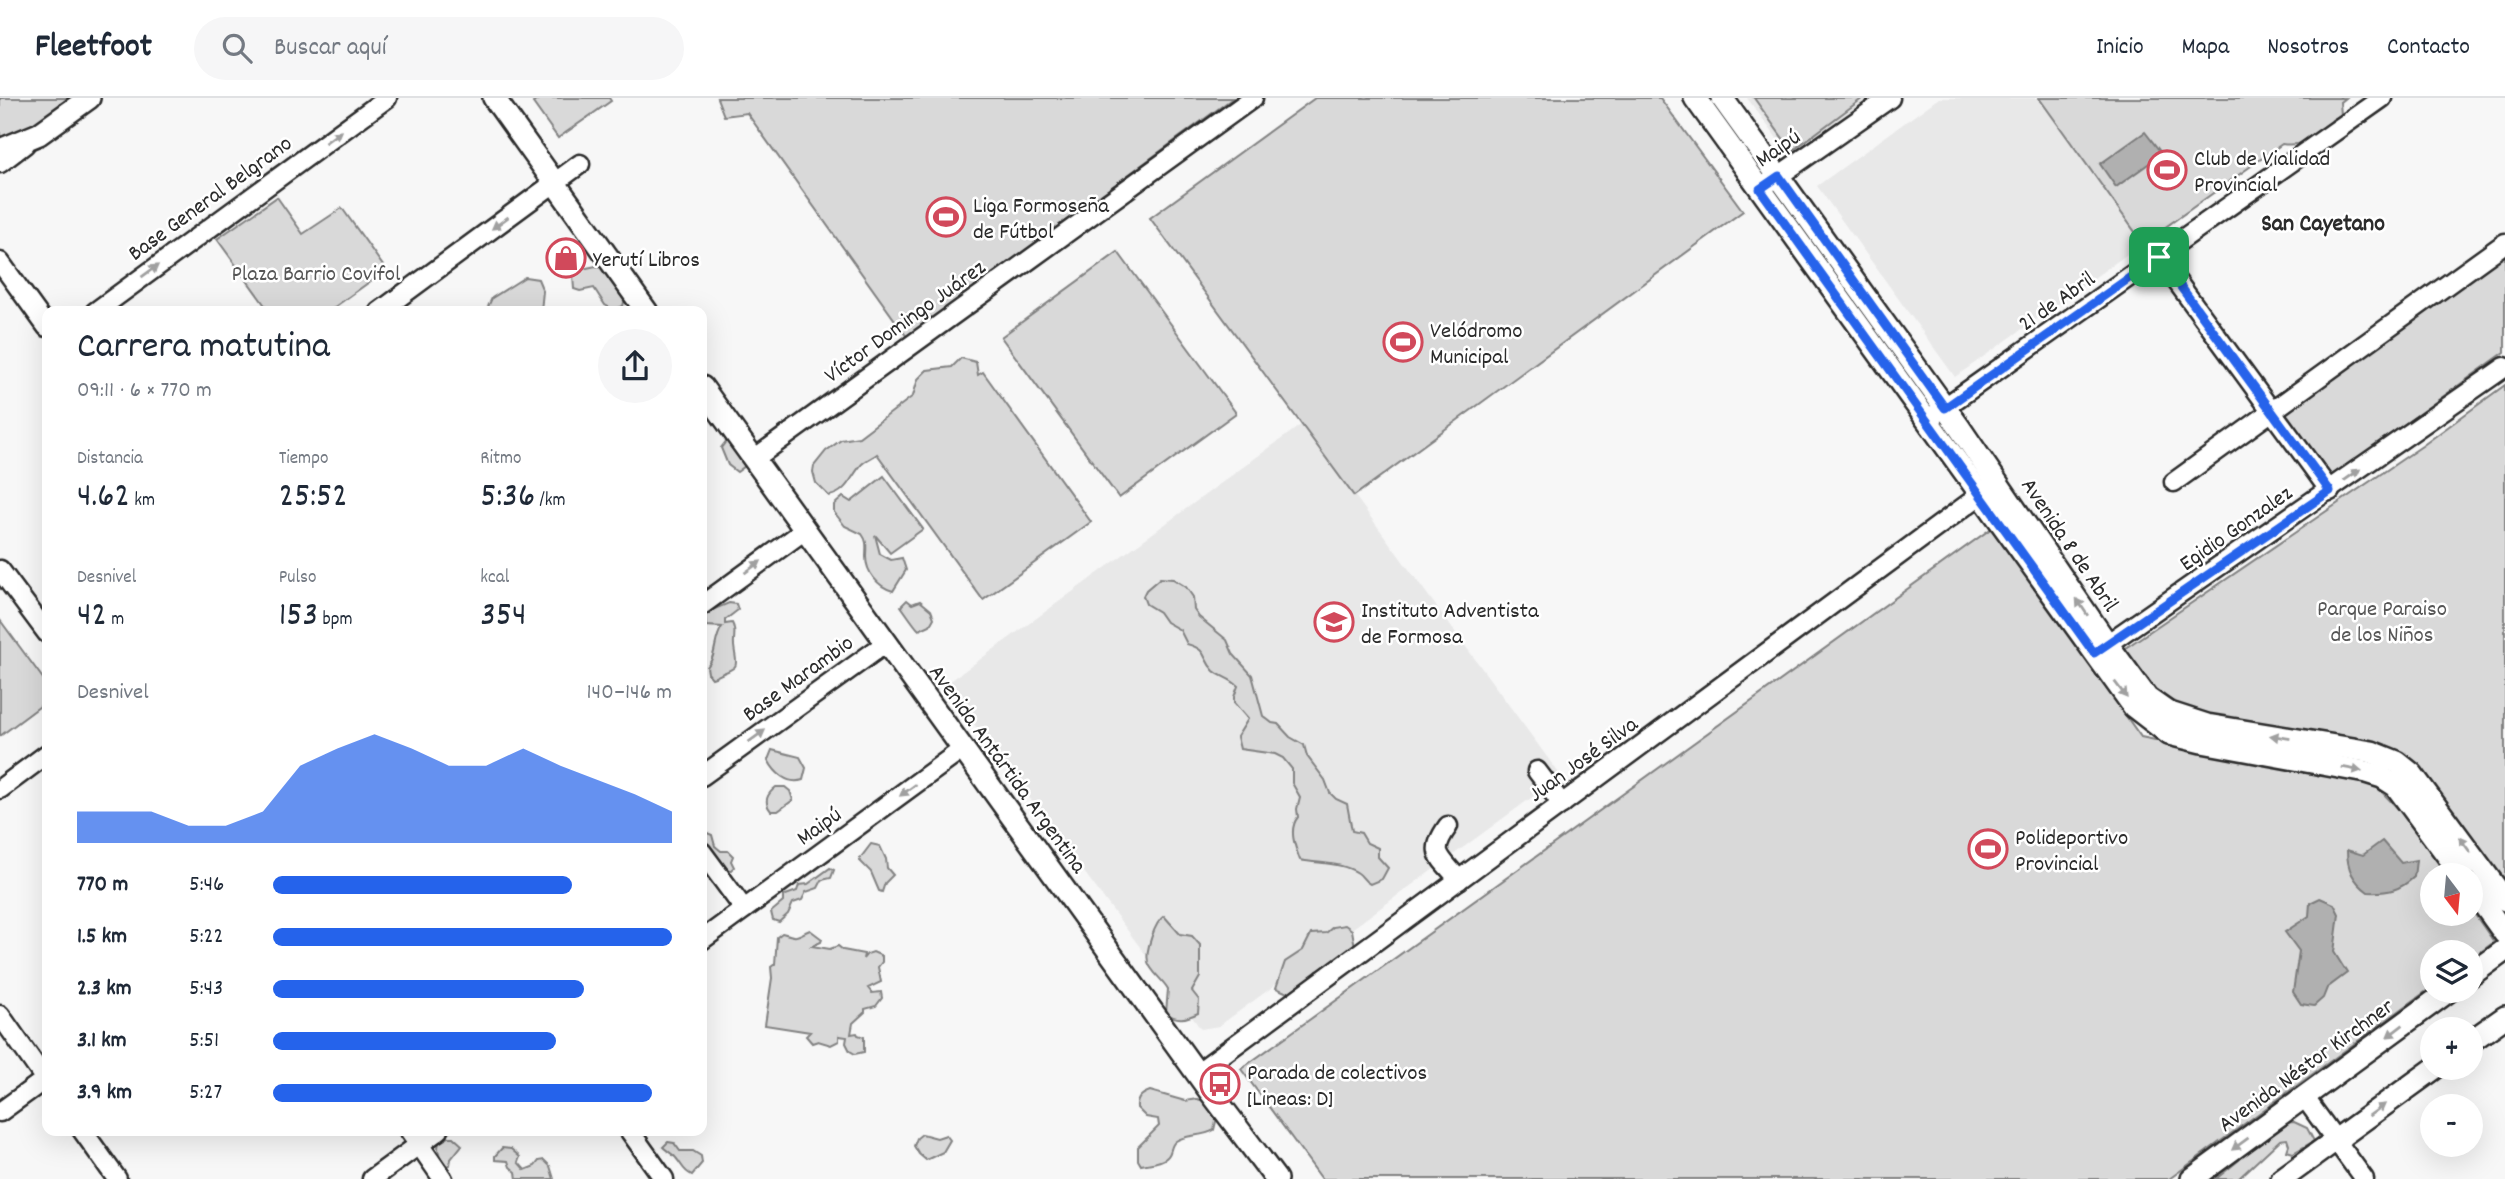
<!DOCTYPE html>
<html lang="es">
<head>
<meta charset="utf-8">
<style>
	body { margin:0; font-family:Dekko,sans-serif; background:#f6f6f7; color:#1f2937; height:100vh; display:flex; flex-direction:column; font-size:26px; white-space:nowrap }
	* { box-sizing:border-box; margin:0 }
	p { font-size:23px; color:#747a83 }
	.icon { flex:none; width:38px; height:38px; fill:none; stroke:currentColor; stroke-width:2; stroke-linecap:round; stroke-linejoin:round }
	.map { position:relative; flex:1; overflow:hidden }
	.drawer { position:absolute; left:42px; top:208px; width:665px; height:830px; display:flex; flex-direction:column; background:#fff; border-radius:14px; box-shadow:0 7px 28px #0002 }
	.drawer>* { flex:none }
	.needle { width:46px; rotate:164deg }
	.fabs { position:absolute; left:2420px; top:765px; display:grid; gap:14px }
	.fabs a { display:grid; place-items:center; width:63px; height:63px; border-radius:50%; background:#fff; box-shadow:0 7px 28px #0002; font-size:35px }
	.pin { position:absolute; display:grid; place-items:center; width:60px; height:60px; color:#fff; margin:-30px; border-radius:14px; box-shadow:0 4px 10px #0006 }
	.round { display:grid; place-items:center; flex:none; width:74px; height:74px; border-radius:37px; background:#f6f6f7 }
	.overview { display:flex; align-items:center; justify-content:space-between; height:119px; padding:0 35px }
	h1 { font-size:38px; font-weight:600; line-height:52px }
	.metrics { display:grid; grid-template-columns:repeat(3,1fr); gap:10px; height:119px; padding:7px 35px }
	.metrics div { display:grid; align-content:center }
	.metrics b { font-size:35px; font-weight:600 }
	.metrics small { font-size:19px; font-weight:400 }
	.metrics p { font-size:19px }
	.chart { height:196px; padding:14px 35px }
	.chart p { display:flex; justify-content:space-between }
	.chart svg { width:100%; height:126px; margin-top:7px; fill:#2563eb; opacity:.7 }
	ul { padding:0 35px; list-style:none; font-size:23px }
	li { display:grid; grid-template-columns:112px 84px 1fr; align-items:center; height:52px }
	li i { height:18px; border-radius:9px; background:#2563eb }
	header { display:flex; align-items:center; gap:42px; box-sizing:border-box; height:98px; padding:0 35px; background:#fff; border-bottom:2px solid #e0e1e3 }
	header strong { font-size:33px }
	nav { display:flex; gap:38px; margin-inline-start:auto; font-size:24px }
	.search { width:490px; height:63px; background:#f6f6f7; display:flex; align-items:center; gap:18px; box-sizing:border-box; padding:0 24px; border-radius:38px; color:#747a83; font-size:26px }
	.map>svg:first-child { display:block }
	.built { fill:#e8e8e8 }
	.green { fill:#d9d9d9; stroke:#828282; stroke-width:2 }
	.water { fill:#b0b0b0; stroke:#7b7b7b; stroke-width:2 }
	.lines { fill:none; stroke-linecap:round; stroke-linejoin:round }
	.minor-casing { stroke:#2b2b2b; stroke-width:23 }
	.major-casing { stroke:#2b2b2b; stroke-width:26 }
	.minor { stroke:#fff; stroke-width:18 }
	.major { stroke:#fff; stroke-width:21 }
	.oneway { fill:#a0a0a0 }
	.route-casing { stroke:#fff; stroke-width:14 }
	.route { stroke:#2563eb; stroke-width:9 }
	.labels { text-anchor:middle; stroke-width:5; stroke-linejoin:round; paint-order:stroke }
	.street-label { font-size:23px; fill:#2b2b2b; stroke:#fff }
	.poi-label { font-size:23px; fill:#2b2b2b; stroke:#fff; text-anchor:start }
	.park-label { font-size:23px; fill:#565656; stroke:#fff }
	.neighbourhood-label { font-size:24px; font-weight:bold; fill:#2b2b2b; stroke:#fff }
</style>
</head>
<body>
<header>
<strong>Fleetfoot</strong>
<div class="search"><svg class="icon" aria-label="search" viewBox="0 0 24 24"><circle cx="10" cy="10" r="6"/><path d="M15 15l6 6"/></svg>Buscar aquí</div>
<nav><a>Inicio</a><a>Mapa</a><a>Nosotros</a><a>Contacto</a></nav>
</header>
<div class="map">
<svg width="2505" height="1081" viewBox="0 0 2505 1081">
	<rect width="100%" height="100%" fill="#f7f7f7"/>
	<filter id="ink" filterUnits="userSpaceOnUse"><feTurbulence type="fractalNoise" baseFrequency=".0143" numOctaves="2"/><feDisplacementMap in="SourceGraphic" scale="14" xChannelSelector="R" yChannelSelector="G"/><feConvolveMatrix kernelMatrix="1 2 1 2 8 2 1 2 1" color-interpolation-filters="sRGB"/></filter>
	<g filter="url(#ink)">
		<g class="built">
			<polygon points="1747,0 1880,0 1794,63"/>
			<polygon points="1939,0 2039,0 2143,145 1955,279 1817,88"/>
			<polygon points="1302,326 1561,678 1219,928 1201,931 945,587"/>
		</g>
		<g class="green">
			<polygon points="0,0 74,0 34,29 0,39"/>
			<polygon points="540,0 609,0 611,3 558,40 533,5"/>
			<polygon points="717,0 1233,0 907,239 747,15 724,18"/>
			<polygon points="1315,0 1660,0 1743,113 1354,398 1150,120"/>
			<polygon points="1754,0 1863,0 1792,53"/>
			<path d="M 2039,0 L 2345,0 L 2340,4 L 2341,17 L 2332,22 C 2331,25 2330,29 2328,32 C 2322,44 2293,48 2282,46 L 2143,145 Z"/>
			<polygon points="277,99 303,136 342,110 386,172 329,213 269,213 217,141"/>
			<polygon points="1118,154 1236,315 1119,400 1001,239"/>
			<polygon points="2505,154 2505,254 2331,379 2281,312"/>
			<polygon points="596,168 610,171 626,197 623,208 614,212 605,207 594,190 580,193 574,191 573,178 582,171"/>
			<polygon points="525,179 538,181 543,193 541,213 486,213 492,200"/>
			<path d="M 961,260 L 976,264 L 978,277 L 983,274 L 1091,424 L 983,502 L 877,356 C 873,359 866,362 862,366 C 851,378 847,395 829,398 L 816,385 L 813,374 L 814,368 L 826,353 L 841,342 L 859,339 L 913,298 L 918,281 L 927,272 L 952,269 Z"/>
			<polygon points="2505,287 2505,786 2402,656 2376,644 2208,618 2175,605 2153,593 2124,551 2422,348"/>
			<polygon points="733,340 748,361 745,368 737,374 728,367 721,350 727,342"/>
			<path d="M 884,378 L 923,431 L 890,455 L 875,437 L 880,456 L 891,462 L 902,460 L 906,472 L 893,493 C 878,489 866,474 866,459 C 866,449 868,444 862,436 L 845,428 L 834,414 L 834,407 L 843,399 L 851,404 Z"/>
			<polygon points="1992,430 2141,639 2376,688 2412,725 2448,777 2432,777 2432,816 2471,816 2471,811 2494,844 2471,861 2471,854 2432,854 2432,889 2169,1081 1322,1081 1241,971"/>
			<path d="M 1160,480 L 1173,481 L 1186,489 L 1193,499 L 1194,512 L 1199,519 L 1227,542 L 1233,556 L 1252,577 L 1263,618 L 1272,625 L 1278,626 L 1290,639 L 1304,647 L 1307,658 L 1325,682 L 1330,695 L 1336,701 L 1347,706 L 1352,733 L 1361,735 L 1367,745 L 1378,750 L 1378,759 L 1388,770 L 1382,781 L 1370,786 C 1363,783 1363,778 1358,775 C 1341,764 1320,766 1300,762 C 1295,749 1288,731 1298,719 L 1297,711 L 1300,699 L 1292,685 L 1292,671 L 1283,660 L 1275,656 L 1240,651 L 1237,639 L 1248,621 L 1234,605 L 1234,599 L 1238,588 C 1230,580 1221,579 1214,573 C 1201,560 1209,552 1187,546 L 1180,532 L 1166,524 L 1159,514 L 1146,506 L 1143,498 L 1146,492 Z"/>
			<path d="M 907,502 L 912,506 L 920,503 L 931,512 L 934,520 L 930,527 L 919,532 C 916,530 904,512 901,508 Z"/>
			<path d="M 729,505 L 736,506 L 738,512 L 725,522 L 725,526 L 732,525 C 737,534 733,539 734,548 C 736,567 741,568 723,575 C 719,577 716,579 712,580 L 708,575 L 707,569 C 717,558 713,542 722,529 L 706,528 L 705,518 L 712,512 Z"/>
			<polygon points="0,522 47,586 47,603 0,638"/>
			<path d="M 772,652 L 800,659 L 806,670 L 803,682 C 787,687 775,675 768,662 Z"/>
			<path d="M 776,689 L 785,689 L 790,693 L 793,702 L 778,713 L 771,713 C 763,704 767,696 776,689 Z"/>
			<polygon points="705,734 712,737 715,748 721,753 728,753 733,758 731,763 734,769 731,772 721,771 702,747 702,736"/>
			<polygon points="871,746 880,748 886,761 887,770 893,777 885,785 882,794 879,793 871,774 859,762"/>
			<polygon points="830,770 834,772 831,780 822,782 818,790 806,794 802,802 793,805 788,816 779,824 773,822 771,814 783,804 783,798 797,793 799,787 808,786"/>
			<path d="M 1164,818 L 1180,836 L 1192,838 L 1200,847 L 1200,879 L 1192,893 L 1199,902 L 1198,915 C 1186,921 1177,923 1166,915 L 1168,891 C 1163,882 1151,874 1148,864 C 1145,853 1155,824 1164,818 Z"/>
			<polygon points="1345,827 1352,832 1355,849 1333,870 1317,873 1313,881 1290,896 1276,890 1285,864 1303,852 1311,836 1326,835 1333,829"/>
			<path d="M 810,832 L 822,841 L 821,844 L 812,848 L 830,851 L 838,848 L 843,852 L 864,856 L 863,861 L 867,856 L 873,854 L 882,858 L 882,864 L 878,869 L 881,884 L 868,890 L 872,895 L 881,894 L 882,900 L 876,908 L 865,911 L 865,914 L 853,925 L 851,936 L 857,935 L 858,937 L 864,939 L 864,954 L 855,956 L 850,953 L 846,945 L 847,939 L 839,938 L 839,943 L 831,947 L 818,943 L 812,945 L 806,938 L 810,934 L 765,927 L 772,880 L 771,869 L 775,866 L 777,839 L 782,835 C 799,840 794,839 810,832 Z"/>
			<path d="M 1150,993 L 1185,1003 L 1197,1001 L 1209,1004 L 1217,1019 L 1214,1032 C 1203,1039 1186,1036 1176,1043 C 1170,1047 1172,1054 1168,1058 C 1163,1065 1149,1065 1141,1067 L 1138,1062 L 1138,1049 L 1159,1028 L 1158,1021 L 1146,1019 L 1137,1010 C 1136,1001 1141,996 1150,993 Z"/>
			<polygon points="2294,1024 2307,1030 2314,1043 2293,1055 2287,1053 2289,1047 2287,1041 2280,1042 2238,1081 2216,1081 2239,1062 2250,1048 2285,1025"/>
			<polygon points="922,1036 937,1040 946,1037 950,1042 943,1054 926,1062 919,1056 914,1048 917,1040"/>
			<path d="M 449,1039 L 453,1039 L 462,1047 L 451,1061 L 450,1067 L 446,1068 C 441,1062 436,1052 439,1045 Z"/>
			<path d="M 668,1044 L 674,1045 L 680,1053 L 693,1053 L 701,1058 L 702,1065 L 692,1077 C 683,1073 683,1068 676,1060 C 673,1056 667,1053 663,1049 Z"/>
			<polygon points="502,1050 511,1051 520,1059 518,1064 525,1072 535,1068 539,1063 544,1062 550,1068 554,1081 517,1081 516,1074 510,1069 508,1063 495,1062 495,1058"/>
		</g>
		<g class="water">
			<polygon points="2145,34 2162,56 2116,89 2100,66"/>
			<path d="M 2382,743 L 2401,765 L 2416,762 L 2414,779 C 2400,792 2388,795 2368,794 C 2353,783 2347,771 2347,752 L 2363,757 Z"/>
			<polygon points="2320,800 2334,806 2339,816 2334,854 2347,875 2327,890 2323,900 2314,908 2301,906 2293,894 2299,853 2285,834 2309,818 2310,805"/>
		</g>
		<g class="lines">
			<g class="minor-casing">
				<g id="minor">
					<polyline points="0,65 25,46"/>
					<polyline points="1767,86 1890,0"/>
					<polyline points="2159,159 2330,393"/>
					<polyline points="0,164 47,229"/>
					<polyline points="95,214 387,0"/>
					<polyline points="379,214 580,66"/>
					<polyline points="1928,321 2382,0"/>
					<polyline points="754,361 1253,0"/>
					<polyline points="2174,384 2505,145"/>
					<polyline points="0,472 47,535"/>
					<polyline points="702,507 805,432"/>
					<polyline points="2097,553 2505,269"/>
					<polyline points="1537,673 1562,706"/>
					<polyline points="702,678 886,545"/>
					<polyline points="0,691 47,656"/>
					<path d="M 1448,728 C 1428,756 1440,758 1459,782"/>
					<polyline points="702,754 744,811"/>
					<polyline points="702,842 963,651"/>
					<polyline points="0,917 47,984"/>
					<polyline points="1197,975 1991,389"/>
					<polyline points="2305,1000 2364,1081"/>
					<polyline points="0,1014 47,980"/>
					<polyline points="82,1032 117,1081"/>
					<polyline points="409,1032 443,1081"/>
					<polyline points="629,1032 664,1081"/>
					<polyline points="372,1081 439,1032"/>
				</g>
			</g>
			<g class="major-casing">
				<g id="major">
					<polyline points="494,0 647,214"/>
					<polyline points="1695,0 2134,609 2169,636 2202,644 2366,674 2382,679 2396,688 2462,777"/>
					<polyline points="1722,0 1959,329 2108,547 2147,600 2167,614 2207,627 2372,654 2397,664 2412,676 2505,802"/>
					<polyline points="0,52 39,36 89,0"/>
					<polyline points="702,289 1209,992 1276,1081"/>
					<polyline points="2471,789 2505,836"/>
					<polyline points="2471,877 2505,852"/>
					<polyline points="2471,943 2505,919"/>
					<polyline points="2192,1081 2450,892"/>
					<polyline points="2282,1081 2435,970"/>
				</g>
			</g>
			<use href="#minor" class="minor"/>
			<use href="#major" class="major"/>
		</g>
		<defs><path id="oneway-solid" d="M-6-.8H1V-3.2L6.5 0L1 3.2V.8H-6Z" transform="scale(1.75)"/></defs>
		<g class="oneway">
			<use href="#oneway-solid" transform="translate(333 39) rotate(-36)"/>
			<use href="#oneway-solid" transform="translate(500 125) rotate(144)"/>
			<use href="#oneway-solid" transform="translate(150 173) rotate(-36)"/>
			<use href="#oneway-solid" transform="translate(2352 377) rotate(-35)"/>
			<use href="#oneway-solid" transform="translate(753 469) rotate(-36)"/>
			<use href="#oneway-solid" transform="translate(2082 509) rotate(-124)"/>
			<use href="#oneway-solid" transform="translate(2121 592) rotate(53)"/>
			<use href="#oneway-solid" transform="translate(757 638) rotate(-36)"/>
			<use href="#oneway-solid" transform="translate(2280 639) rotate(-171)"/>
			<use href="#oneway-solid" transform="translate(2352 671) rotate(10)"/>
			<use href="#oneway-solid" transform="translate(908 692) rotate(144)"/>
			<use href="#oneway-solid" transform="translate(2465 747) rotate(-126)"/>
			<use href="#oneway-solid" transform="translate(2395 933) rotate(143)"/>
			<use href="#oneway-solid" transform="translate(2377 1012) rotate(-36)"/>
			<use href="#oneway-solid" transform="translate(2240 1046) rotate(144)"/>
		</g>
	</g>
	<g class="lines" filter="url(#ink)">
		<g class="route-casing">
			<polygon id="route" points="1779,78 1945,310 2159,159 2330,393 2094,555 1760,91"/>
		</g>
		<use href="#route" class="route"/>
	</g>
	<defs>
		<g id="stadium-ring" transform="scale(2.0125)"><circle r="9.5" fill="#fff" stroke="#d1495b" stroke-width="1.5"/><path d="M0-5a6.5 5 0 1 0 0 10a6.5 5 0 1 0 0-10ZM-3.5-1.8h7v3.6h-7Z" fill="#d1495b"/></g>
		<g id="shop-ring" transform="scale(2.0125)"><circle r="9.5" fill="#fff" stroke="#d1495b" stroke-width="1.5"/><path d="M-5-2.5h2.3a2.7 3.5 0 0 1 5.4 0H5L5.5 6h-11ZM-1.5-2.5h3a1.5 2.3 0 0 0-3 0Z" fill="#d1495b"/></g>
		<g id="school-ring" transform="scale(2.0125)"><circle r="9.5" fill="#fff" stroke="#d1495b" stroke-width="1.5"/><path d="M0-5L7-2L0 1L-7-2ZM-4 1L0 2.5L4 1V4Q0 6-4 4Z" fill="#d1495b"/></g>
		<g id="bus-ring" transform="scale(2.0125)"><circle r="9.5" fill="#fff" stroke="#d1495b" stroke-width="1.5"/><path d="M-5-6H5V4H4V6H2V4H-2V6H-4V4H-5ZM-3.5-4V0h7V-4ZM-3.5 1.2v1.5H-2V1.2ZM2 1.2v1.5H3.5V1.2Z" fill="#d1495b"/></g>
	</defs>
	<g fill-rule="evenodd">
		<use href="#stadium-ring" x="2167" y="72"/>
		<use href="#stadium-ring" x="946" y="119"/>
		<use href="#shop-ring" x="566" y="160"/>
		<use href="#stadium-ring" x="1403" y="244"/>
		<use href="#school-ring" x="1334" y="524"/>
		<use href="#stadium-ring" x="1988" y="751"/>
		<use href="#bus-ring" x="1220" y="986"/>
	</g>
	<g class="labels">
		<g class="street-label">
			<text transform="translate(1777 49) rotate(-35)" y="8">Maipú</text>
			<text transform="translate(209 99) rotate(-36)" y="8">Base General Belgrano</text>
			<text transform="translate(2056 202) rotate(-35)" y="8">21 de Abril</text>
			<text transform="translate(904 222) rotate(-36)" y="8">Víctor Domingo Juárez</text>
			<text transform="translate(2235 429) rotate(-35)" y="8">Egidio Gonzalez</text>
			<text transform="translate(2071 446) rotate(56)" y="8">Avenida 8 de Abril</text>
			<text transform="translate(797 579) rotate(-36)" y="8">Base Marambio</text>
			<text transform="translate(1582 660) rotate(-36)" y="8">Juan José Silva</text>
			<text transform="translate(1009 670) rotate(54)" y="8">Avenida Antártida Argentina</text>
			<text transform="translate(818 727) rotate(-36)" y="8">Maipú</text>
			<text transform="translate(2305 966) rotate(-36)" y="8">Avenida Néstor Kirchner</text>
		</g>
		<g class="poi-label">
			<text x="2194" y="67">Club de Vialidad<tspan x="2194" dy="26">Provincial</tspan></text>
			<text x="973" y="114">Liga Formoseña<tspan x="973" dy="26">de Fútbol</tspan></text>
			<text x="593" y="168">Yerutí Libros</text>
			<text x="1430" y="239">Velódromo<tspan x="1430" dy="26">Municipal</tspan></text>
			<text x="1361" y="519">Instituto Adventista<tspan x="1361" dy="26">de Formosa</tspan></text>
			<text x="2015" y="746">Polideportivo<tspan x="2015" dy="26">Provincial</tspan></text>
			<text x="1247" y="981">Parada de colectivos<tspan x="1247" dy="26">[Lineas: D]</tspan></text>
		</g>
		<g class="park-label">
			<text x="316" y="182">Plaza Barrio Covifol</text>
			<text x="2382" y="517">Parque Paraiso<tspan x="2382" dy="26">de los Niños</tspan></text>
		</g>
		<g class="neighbourhood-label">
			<text x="2323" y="132">San Cayetano</text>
		</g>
	</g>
</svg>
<div class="fabs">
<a><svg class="needle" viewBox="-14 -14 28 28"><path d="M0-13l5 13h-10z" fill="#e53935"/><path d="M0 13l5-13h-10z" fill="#747a83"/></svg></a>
<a><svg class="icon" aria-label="layers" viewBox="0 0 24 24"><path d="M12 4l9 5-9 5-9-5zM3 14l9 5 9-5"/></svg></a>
<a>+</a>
<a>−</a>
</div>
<div class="pin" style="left:2159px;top:159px;background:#1e9e55"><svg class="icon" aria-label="arrive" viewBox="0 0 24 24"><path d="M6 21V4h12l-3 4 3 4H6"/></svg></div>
<section class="drawer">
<div class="overview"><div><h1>Carrera matutina</h1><p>09:11 · 6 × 770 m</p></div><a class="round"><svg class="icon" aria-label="share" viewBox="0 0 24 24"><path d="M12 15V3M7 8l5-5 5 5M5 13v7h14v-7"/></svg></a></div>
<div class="metrics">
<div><p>Distancia</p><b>4.62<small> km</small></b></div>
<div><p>Tiempo</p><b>25:52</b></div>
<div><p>Ritmo</p><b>5:36<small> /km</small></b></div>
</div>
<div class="metrics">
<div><p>Desnivel</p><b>42<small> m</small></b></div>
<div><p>Pulso</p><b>153<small> bpm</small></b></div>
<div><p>kcal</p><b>354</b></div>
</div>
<div class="chart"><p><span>Desnivel</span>140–146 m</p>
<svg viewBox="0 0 160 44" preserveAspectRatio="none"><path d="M0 44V33L10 33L20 33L30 38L40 38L50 33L60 17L70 11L80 6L90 11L100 17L110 17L120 11L130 17L140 22L150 27L160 33V44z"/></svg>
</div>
<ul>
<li><b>770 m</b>5:46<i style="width:75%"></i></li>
<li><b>1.5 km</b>5:22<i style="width:100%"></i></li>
<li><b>2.3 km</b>5:43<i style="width:78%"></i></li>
<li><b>3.1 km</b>5:51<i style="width:71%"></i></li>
<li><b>3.9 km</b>5:27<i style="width:95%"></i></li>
</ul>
</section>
</div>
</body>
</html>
